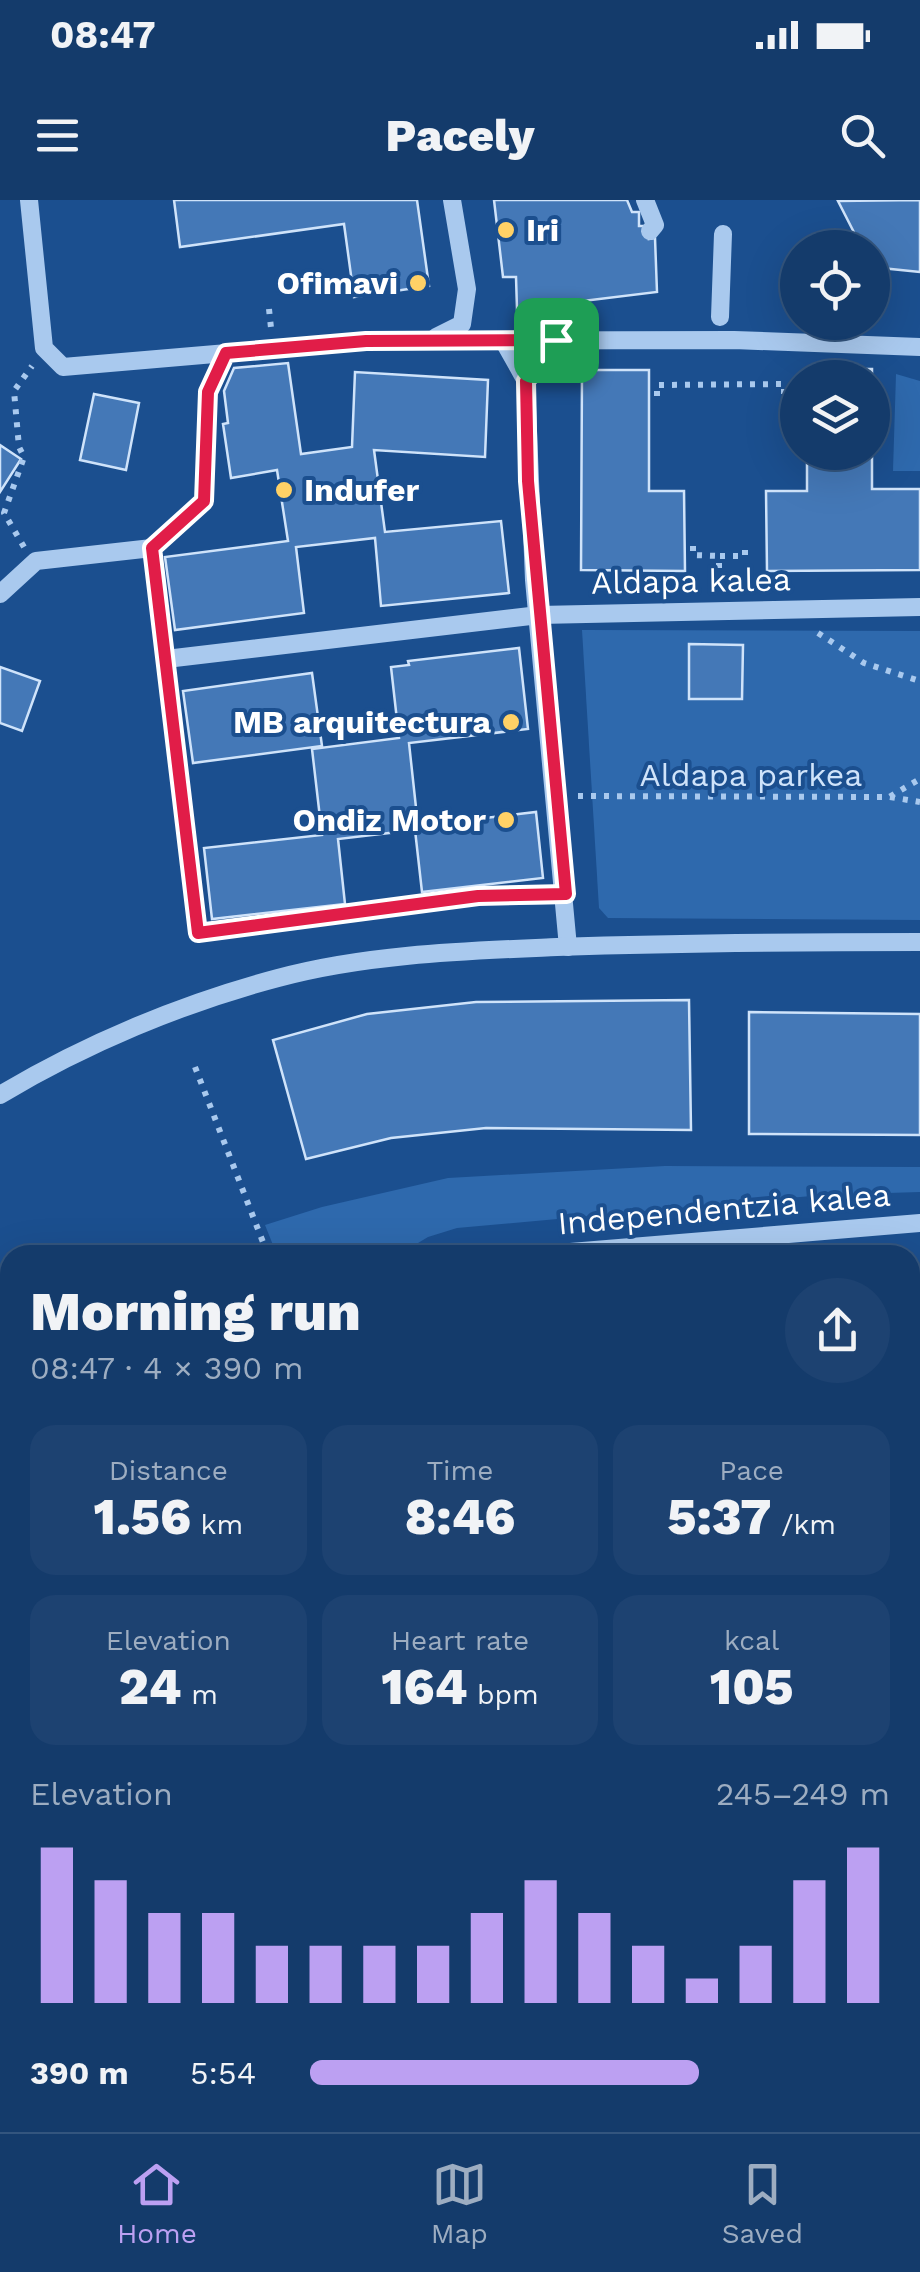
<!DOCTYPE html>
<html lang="en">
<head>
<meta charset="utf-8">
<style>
	body { margin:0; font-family:"Work Sans",sans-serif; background:#1d4271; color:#f1f3f6; height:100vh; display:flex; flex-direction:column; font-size:38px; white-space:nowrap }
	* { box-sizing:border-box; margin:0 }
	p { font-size:32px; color:#9dadc1 }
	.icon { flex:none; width:55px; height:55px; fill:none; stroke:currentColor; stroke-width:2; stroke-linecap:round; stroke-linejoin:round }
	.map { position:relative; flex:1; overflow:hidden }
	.side { position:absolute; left:0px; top:1045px; width:920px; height:888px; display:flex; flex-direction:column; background:#143b6b; border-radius:30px 30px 0 0; box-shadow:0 10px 40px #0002,0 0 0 2px #33557e }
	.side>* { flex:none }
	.controls { position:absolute; left:780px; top:30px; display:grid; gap:20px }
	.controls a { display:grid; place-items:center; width:110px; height:110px; border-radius:50%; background:#143b6b; box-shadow:0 10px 40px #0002,0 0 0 2px #33557e; font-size:50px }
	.pin { position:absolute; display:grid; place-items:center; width:85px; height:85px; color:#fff; margin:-42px; border-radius:20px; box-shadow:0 5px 15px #0006 }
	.round { display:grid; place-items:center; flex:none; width:105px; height:105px; border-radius:52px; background:#1d4271 }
	.summary { display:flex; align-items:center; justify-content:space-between; height:170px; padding:0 30px }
	h1 { font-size:55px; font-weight:800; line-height:75px }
	.stats { display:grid; grid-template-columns:repeat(3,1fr); gap:15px; height:170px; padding:10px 30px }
	.stats div { display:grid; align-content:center; border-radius:25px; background:#1d4271; text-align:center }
	.stats b { font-size:50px; font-weight:800 }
	.stats small { font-size:28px; font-weight:400 }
	.stats p { font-size:28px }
	.chart { height:280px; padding:20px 30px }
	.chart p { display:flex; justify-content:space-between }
	.chart svg { width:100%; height:180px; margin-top:10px; stroke:#bca0f2; stroke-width:6 }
	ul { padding:0 30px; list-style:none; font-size:32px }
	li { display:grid; grid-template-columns:160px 120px 1fr; align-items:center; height:75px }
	li i { height:25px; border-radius:12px; background:#bca0f2 }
	.status { display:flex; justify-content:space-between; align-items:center; height:70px; padding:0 50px; background:#143b6b; direction:ltr }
	.status svg { height:28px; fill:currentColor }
	header { display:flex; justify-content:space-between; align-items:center; height:130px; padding:0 30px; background:#143b6b; font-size:45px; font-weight:800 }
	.tab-bar { display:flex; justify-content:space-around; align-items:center; height:140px; border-top:2px solid #33557e; background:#143b6b; font-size:28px; color:#9dadc1 }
	.tab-bar a { display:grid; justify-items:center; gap:5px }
	.tab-bar .on { color:#bca0f2 }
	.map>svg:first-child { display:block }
	.green { fill:#2e69ad }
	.building { fill:#4478b7; stroke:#cfe3fa; stroke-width:2.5 }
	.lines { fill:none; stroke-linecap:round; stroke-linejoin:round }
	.path { stroke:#a9c9ee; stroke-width:6; stroke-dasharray:5 8; stroke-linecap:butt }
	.minor { stroke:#a9c9ee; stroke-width:18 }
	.route-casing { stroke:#fff; stroke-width:20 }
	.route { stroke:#e11d48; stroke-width:12 }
	.poi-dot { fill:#ffd166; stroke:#1b4f8f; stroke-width:4 }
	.labels { text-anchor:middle; stroke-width:8; stroke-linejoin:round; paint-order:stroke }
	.poi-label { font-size:32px; font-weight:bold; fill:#fff; stroke:#1b4f8f; text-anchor:end }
	.street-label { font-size:32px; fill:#fff; stroke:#1b4f8f }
	.park-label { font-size:32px; fill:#cfe3fa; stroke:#1b4f8f }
</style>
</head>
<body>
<div class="status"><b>08:47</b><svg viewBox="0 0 49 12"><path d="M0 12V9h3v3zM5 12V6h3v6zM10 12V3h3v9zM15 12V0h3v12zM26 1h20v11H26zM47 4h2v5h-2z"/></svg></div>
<header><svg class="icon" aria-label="menu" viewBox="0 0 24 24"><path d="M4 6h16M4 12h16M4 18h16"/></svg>Pacely<svg class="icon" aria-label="search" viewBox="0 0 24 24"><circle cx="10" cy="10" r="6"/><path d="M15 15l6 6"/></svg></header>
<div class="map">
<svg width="920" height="1932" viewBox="0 0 920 1932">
	<rect width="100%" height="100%" fill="#1b4f8f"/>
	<g class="green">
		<polygon points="896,174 920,181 920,271 893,271"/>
		<polygon points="582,430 920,431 920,720 608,718 599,708"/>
		<polygon points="665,966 920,967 920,992 822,995 457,1028 428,1037 398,1055 277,1055 265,1025 322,1007 448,978"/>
	</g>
	<g class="building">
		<polygon points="174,0 417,0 429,86 354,97 344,24 180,47"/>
		<polygon points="494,0 627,0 632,12 639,12 639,26 650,26 649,39 655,38 657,92 517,109 516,77 503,77"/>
		<polygon points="920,0 920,72 872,67 872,48 862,48 838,1"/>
		<polygon points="288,163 301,254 352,247 355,172 488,180 485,257 374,250 385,332 501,321 509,393 381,406 375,338 296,347 304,413 175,430 165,357 288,341 277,270 231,278 223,224 228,223 224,191 234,168"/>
		<rect x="807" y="169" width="65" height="9"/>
		<polygon points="582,170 649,170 649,291 684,291 685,371 581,370"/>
		<polygon points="94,194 139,203 126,270 80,260"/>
		<polygon points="0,245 21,259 0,292"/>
		<polygon points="807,252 872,252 872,289 920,289 920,370 767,371 766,291 807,291"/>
		<polygon points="689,444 743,445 742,499 689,499"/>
		<polygon points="519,448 528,529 409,543 418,626 536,612 543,678 422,692 415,630 338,639 345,704 212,719 204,648 322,635 312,549 399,538 391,467 409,465 408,461"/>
		<polygon points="0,467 40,481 22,531 0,523"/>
		<polygon points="312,473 322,546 193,563 183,491"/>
		<polygon points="689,800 691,930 486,928 391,938 306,959 273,840 367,814 476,802"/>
		<polygon points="749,812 920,814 920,935 749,934"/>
		<polygon points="920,1254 920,1301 910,1292 910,1266"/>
		<polygon points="0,1540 10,1543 10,1679 0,1676"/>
	</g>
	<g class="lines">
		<g class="path">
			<polyline points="269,109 271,128"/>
			<polyline points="657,196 657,185 784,184 784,194"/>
			<polyline points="693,346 693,355 719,356"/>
			<polyline points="24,347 4,313 24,257 19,247 14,191 32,166"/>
			<polyline points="719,381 719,356 745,356 745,347"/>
			<polyline points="818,433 864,463 920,481"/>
			<polyline points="578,596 889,597 920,579"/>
			<polyline points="890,597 920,602"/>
			<polyline points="195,867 268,1055"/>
			<polyline points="0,1437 10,1436"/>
			<polyline points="0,1752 10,1728"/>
			<polyline points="0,1756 10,1758"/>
			<polyline points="423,1922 442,1932"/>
			<polyline points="584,1932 584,1922"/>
		</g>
		<g class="minor">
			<polyline points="29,0 44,148 63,167 366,141 734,140 920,147"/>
			<polyline points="645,0 655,25 650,31"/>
			<polyline points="720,117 723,34"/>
			<polyline points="436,137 462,124 467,89 452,0"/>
			<polyline points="503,140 526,181 534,380 568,747"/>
			<polyline points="226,153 208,191 204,301 152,348 198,733 479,696 566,695"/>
			<polyline points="526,181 556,140"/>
			<polyline points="0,394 36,361 152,348"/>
			<polyline points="166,459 539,415 920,407"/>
			<path d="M 0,895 C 85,844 183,803 278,778 C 367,754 465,751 557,747 C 678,743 799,742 920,742"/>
			<polyline points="534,1055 920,1023"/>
			<polyline points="512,1932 518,1922"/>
		</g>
	</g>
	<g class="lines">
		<g class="route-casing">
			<polygon id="route" points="556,140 526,181 528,281 566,694 478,696 198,733 152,348 204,301 208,192 226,153 366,141"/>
		</g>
		<use href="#route" class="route"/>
	</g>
	<g class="poi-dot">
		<circle cx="506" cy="30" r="10"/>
		<circle cx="418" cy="83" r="10"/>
		<circle cx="284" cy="290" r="10"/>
		<circle cx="511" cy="522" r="10"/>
		<circle cx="506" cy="620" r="10"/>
	</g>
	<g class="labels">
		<g class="poi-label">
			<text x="526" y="41" text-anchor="start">Iri</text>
			<text x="398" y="94">Ofimavi</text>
			<text x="304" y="301" text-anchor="start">Indufer</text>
			<text x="491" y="533">MB arquitectura</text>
			<text x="486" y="631">Ondiz Motor</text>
		</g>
		<g class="street-label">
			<text transform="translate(691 381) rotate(-1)" y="11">Aldapa kalea</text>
			<text transform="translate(724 1009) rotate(-5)" y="11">Independentzia kalea</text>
		</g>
		<g class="park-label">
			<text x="751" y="586">Aldapa parkea</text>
		</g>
	</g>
</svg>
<div class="controls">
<a><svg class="icon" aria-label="locate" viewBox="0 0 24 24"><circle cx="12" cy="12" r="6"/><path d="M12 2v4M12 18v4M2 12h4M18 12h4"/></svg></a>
<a><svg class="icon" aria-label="layers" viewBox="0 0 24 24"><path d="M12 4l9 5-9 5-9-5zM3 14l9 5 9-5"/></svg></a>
</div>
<div class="pin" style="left:556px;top:140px;background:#1e9e55"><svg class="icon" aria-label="arrive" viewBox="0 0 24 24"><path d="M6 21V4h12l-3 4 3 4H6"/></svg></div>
<section class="side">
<div class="summary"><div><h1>Morning run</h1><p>08:47 · 4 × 390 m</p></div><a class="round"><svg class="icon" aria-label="share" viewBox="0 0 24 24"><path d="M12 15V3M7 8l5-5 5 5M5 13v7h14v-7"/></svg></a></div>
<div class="stats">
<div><p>Distance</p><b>1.56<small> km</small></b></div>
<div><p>Time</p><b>8:46</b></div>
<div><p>Pace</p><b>5:37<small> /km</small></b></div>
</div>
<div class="stats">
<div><p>Elevation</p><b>24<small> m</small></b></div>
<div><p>Heart rate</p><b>164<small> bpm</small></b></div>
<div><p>kcal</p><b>105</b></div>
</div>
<div class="chart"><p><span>Elevation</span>245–249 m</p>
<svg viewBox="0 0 160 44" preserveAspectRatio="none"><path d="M5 44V6M15 44V14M25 44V22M35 44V22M45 44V30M55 44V30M65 44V30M75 44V30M85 44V22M95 44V14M105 44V22M115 44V30M125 44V38M135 44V30M145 44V14M155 44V6"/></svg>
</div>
<ul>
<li><b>390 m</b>5:54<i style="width:67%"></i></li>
</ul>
</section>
</div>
<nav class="tab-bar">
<a class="on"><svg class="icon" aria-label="home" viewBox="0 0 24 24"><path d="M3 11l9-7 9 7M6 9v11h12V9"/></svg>Home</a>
<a><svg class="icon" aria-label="map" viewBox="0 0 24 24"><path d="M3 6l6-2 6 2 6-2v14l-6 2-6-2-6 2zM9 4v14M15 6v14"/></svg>Map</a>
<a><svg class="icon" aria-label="saved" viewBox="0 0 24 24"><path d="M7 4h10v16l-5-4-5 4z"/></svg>Saved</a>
</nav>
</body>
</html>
